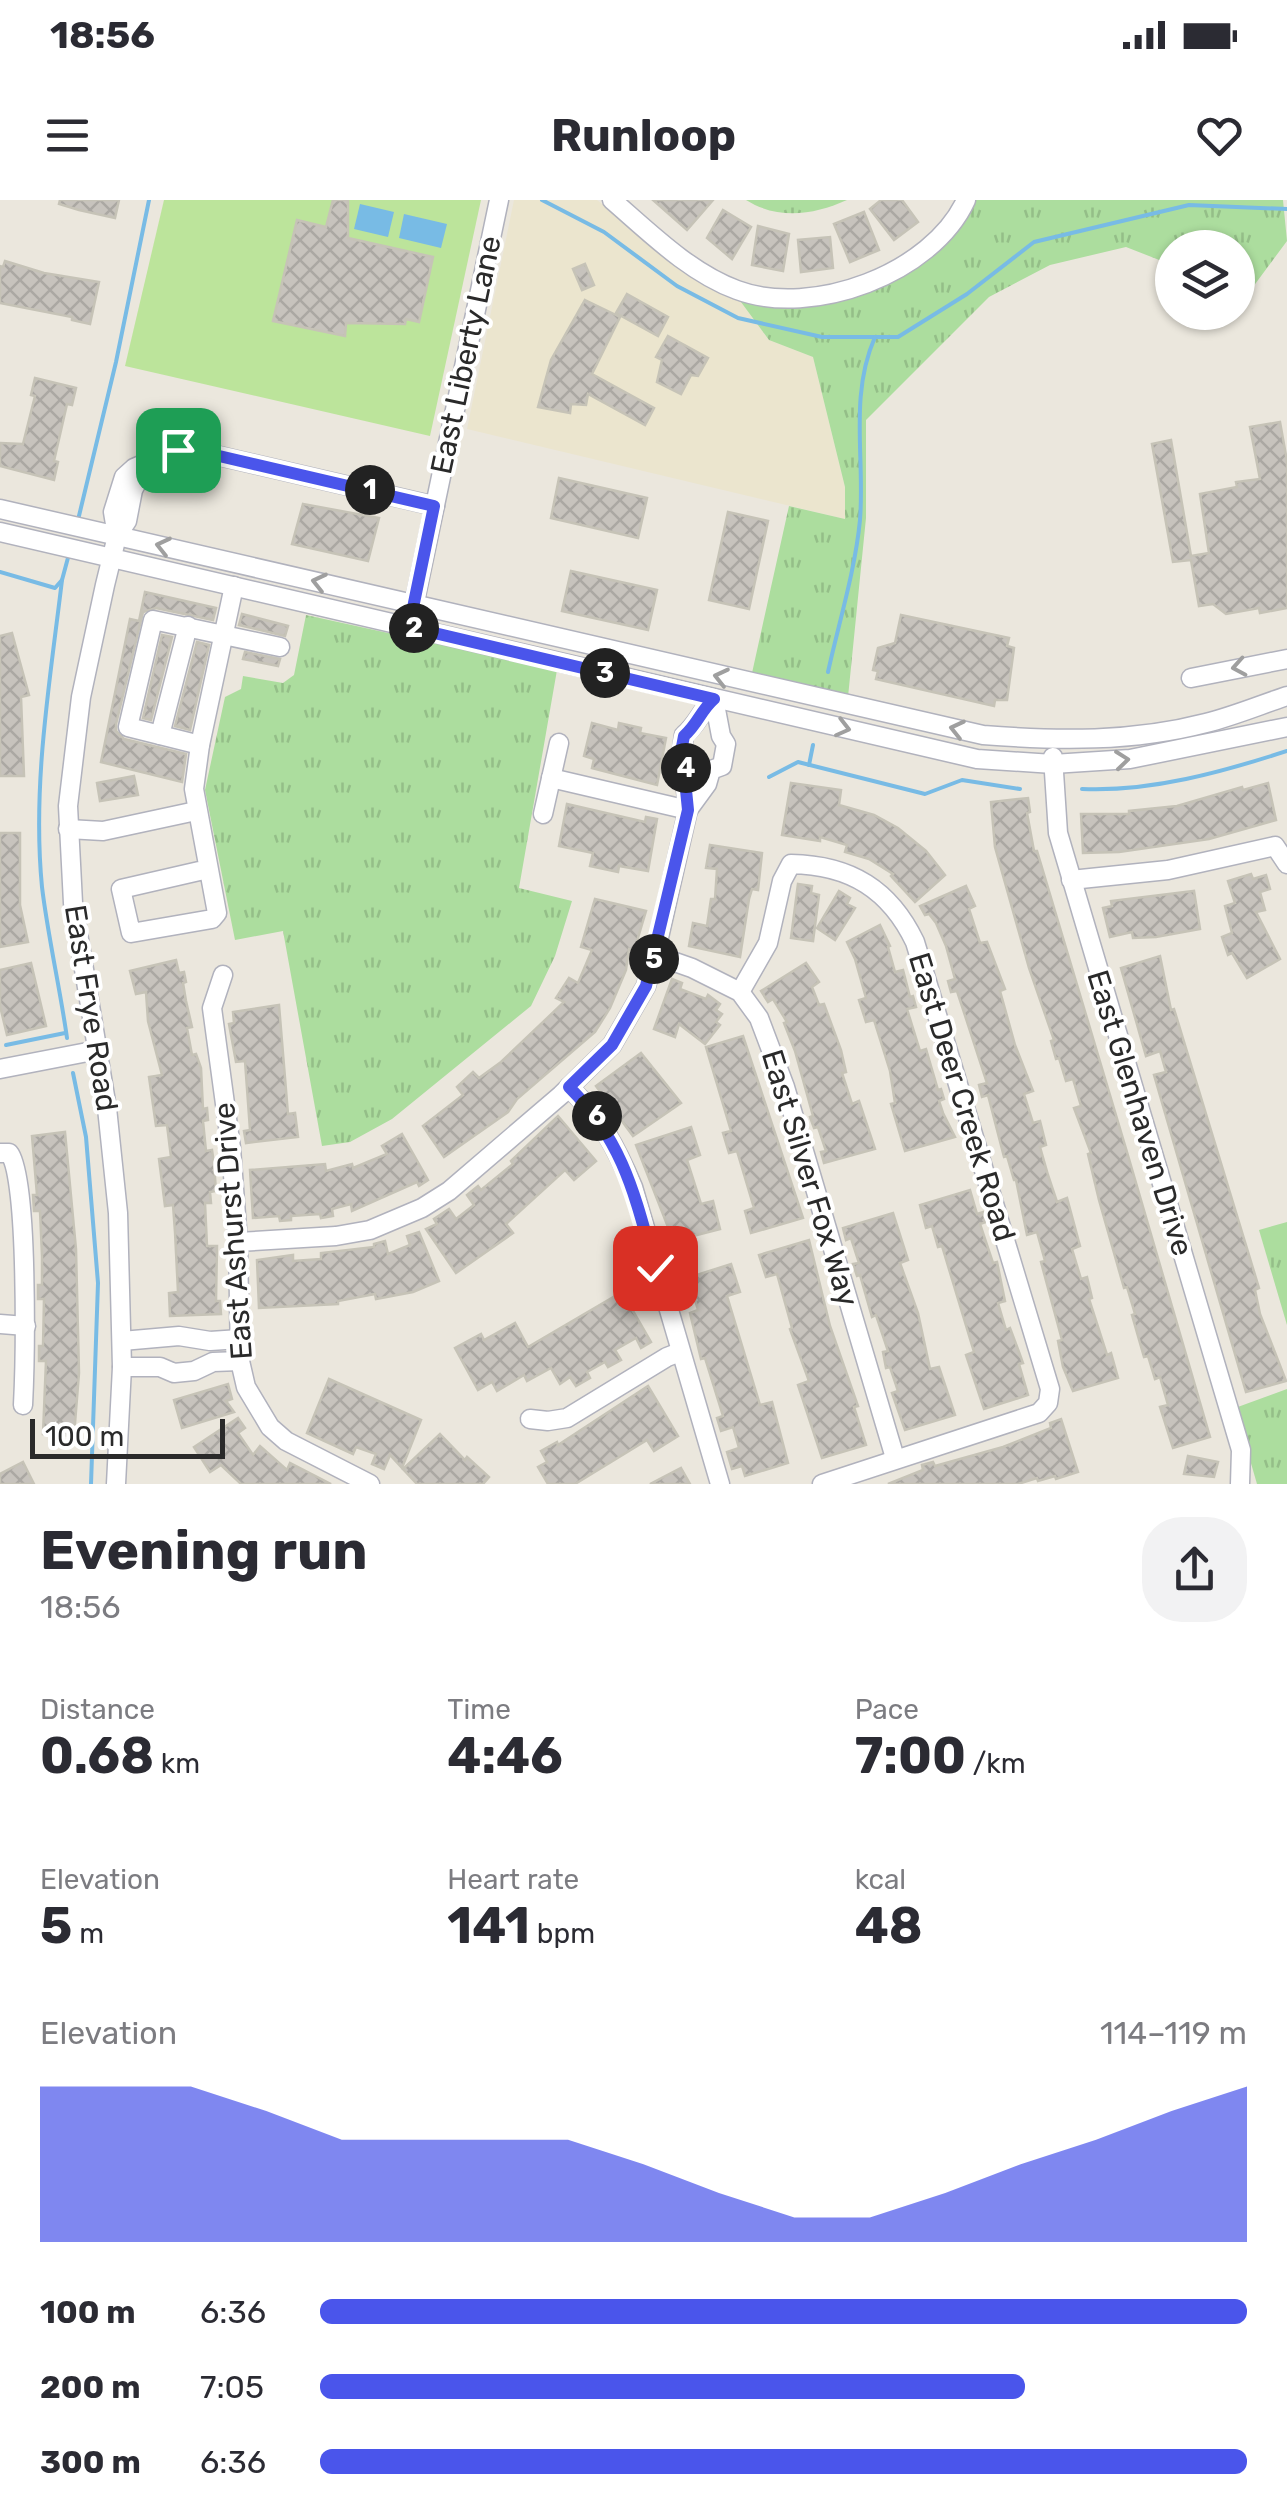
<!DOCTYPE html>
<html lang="en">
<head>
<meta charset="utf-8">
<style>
	body { margin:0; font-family:Rubik,sans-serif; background:#f2f2f3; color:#2b2b33; height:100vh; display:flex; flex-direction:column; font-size:38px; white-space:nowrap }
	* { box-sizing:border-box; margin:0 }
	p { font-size:32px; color:#7c7c81 }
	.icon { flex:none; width:55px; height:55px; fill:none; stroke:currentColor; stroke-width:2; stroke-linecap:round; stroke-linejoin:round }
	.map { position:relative; height:1284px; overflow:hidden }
	.drawer { display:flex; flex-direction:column; background:#fff; flex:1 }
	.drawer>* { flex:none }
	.buttons { position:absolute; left:1155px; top:30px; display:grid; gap:20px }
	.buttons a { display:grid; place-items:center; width:100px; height:100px; border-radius:50%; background:#fff; box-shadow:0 2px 8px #0004; font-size:50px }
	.scale { position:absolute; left:30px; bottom:25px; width:195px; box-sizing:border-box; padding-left:10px; border:5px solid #2a2a2a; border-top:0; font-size:28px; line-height:35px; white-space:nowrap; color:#2a2a2a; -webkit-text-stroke:8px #fff; paint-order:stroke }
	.pin { position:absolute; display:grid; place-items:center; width:85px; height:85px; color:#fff; margin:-42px; border-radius:20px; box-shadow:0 5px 15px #0006 }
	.km { position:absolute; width:50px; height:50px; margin:-25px; border-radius:50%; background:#222; color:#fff; font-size:28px; line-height:50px; text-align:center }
	.round { display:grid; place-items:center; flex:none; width:105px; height:105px; border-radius:40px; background:#f2f2f3 }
	.headline { display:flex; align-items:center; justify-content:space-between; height:170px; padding:0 40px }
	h1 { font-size:55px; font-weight:700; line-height:75px }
	.stats { display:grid; grid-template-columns:repeat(3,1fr); gap:15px; height:170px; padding:10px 40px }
	.stats div { display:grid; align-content:center }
	.stats b { font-size:50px; font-weight:700 }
	.stats small { font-size:28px; font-weight:400 }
	.stats p { font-size:28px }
	.chart { height:280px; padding:20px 40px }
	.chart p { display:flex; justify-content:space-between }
	.chart svg { width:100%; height:180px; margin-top:10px; fill:#4a55eb; opacity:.7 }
	ul { padding:0 40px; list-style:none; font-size:32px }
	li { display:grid; grid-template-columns:160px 120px 1fr; align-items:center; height:75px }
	li i { height:25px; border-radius:12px; background:#4a55eb }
	.status { display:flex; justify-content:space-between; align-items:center; height:70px; padding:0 50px; background:#fff; direction:ltr }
	.status svg { height:28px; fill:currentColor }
	header { display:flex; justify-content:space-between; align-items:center; height:130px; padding:0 40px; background:#fff; font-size:45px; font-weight:700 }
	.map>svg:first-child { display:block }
	.education { fill:#ebe5ce }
	.grass { fill:url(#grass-tufts) }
	.pitch { fill:#bce49b }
	.water { fill:#78bbe5 }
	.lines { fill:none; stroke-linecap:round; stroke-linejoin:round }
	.stream { stroke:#78bbe5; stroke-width:4 }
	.building { fill:url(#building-cross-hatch); stroke:#c6c3b7; stroke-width:2.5 }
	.minor-casing { stroke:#b1b2bd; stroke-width:21 }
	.minor { stroke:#fff; stroke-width:18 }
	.oneway { stroke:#9f9f9f }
	.route-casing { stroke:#fff; stroke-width:20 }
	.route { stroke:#4a55eb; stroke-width:12 }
	.labels { text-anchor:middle; stroke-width:8; stroke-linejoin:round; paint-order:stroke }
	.street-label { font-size:30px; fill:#2a2a2a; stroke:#fff }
</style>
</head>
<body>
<div class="status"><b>18:56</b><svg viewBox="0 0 49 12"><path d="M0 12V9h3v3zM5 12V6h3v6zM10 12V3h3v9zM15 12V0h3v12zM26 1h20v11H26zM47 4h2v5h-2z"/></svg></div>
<header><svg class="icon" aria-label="menu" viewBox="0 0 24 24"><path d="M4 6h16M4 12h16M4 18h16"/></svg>Runloop<svg class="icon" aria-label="heart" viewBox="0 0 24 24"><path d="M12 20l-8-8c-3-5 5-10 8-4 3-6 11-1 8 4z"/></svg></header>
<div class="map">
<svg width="1287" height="1284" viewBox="0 0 1287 1284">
	<defs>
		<pattern id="grass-tufts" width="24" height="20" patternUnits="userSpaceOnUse" patternTransform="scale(2.5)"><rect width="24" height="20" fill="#acdd9e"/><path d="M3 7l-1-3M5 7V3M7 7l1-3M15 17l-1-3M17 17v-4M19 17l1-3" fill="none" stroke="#94be88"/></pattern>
		<pattern id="building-cross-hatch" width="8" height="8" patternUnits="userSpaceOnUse" patternTransform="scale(2.5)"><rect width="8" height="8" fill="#c7c3bd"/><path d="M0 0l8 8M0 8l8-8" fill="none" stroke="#aba8a3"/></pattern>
	</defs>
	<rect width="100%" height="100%" fill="#ebe7dd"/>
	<polygon class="education" points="514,0 597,0 676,63 738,98 769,140 813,157 845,287 845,319 467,229"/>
	<g class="grass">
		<path d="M 746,0 L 847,0 C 814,15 778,20 746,0 Z"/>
		<polygon points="972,0 1283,0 1287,41 1244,99 1238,96 1238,48 1172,48 1172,65 1126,47 1050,65 989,97 866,220 866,318 848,497 752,473 789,306 845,319 845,287 813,157 769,140 738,98 870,91"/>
		<polygon points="306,415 557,470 519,688 572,701 555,756 531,806 392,919 350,942 322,946 283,731 235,740 205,590 225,497 241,489 243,476 283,483 294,475"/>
		<polygon points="1287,1022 1287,1125 1259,1030"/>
		<polygon points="1287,1189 1287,1284 1257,1284 1235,1208"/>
	</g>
	<polygon class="pitch" points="164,0 481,0 430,236 125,166"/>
	<g class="water">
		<polygon points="360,4 394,12 388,37 354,29"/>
		<polygon points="404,14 447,24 441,48 399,38"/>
	</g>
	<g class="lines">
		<g class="stream">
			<polyline points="542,0 604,32 677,86 738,118 822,137 898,137 967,94 1034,42 1189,5 1287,9"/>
			<polyline points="78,320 116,162 149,0"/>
			<polyline points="0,372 55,388 62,380 69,354"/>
			<path d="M 62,380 C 50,481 32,585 42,687 C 48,737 60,788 67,838"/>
			<path d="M 828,472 C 839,422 855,371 860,320 C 865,258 849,196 875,137"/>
			<polyline points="809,565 813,545"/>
			<polyline points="769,577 798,562 925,594 962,580 1020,589"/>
			<path d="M 1082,589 C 1151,592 1222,572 1287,551"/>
			<polyline points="6,845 65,833"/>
			<polyline points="73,873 86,937 98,1083 91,1284"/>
		</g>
	</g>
	<g class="building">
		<polygon points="60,0 119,0 115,18 79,10 59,4"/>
		<polygon points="333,0 348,0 348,38 433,57 419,122 406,119 405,124 346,123 345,136 273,121 297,20 326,27"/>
		<polygon points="653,0 713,0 687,30"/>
		<polygon points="881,0 902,0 918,22 894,40 870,9"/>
		<polygon points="723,10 751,27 732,59 707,38"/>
		<polygon points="864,12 879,50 850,62 834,24"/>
		<polygon points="758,26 789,34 783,71 752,65"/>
		<polygon points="830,37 833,68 801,72 798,40"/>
		<polygon points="5,61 44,73 99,82 90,124 72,120 72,117 0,103 0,66 3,67"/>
		<polygon points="585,64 594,85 582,90 573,69"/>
		<polygon points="627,94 668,117 658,136 616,113"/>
		<polygon points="585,100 620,117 592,174 654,208 645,225 588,194 586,205 571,204 570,213 538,207 551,160"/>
		<polygon points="668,136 708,158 698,176 691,175 681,194 657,182 662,160 656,157"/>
		<polygon points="35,178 76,188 72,205 67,204 54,261 58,262 54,280 0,266 0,243 23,244 35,196 31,195"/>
		<polygon points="1280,222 1287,261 1287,408 1260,413 1259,408 1226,414 1213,404 1199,406 1191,360 1173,362 1152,244 1171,240 1191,356 1209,353 1200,294 1237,287 1236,282 1260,279 1250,227"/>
		<polygon points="559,278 647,298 638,338 551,318"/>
		<polygon points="303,304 379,318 368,361 292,344"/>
		<polygon points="728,312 768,321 749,409 709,400"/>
		<polygon points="571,371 657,390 648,430 562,411"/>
		<polygon points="145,392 216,408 213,420 156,408 143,412 116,524 116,531 124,539 186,554 182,582 101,562 130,419 139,421"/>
		<polygon points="242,414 288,426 285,436 239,425"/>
		<polygon points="901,415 1009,438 1007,446 1014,448 1007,500 995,500 994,506 876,479 878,471 873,470 878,448 895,443"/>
		<polygon points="12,433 29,495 21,497 24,576 0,576 0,436"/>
		<polygon points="162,435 172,437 151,520 143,518"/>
		<polygon points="197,442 209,445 190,530 175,526"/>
		<polygon points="245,452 280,459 278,466 243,459"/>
		<polygon points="592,523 618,530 619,523 641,528 640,533 666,538 657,585 592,568 594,559 584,556"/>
		<polygon points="134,576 138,595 100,601 97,583"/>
		<polygon points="791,583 841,590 839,605 874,615 898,628 926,651 945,675 915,702 891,676 893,674 869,659 845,652 847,645 820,637 820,641 782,635"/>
		<polygon points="1268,583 1276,620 1209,639 1119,652 1083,653 1081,614 1129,614 1129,611 1177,606 1242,587 1243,590"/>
		<polygon points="1028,598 1030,612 1027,613 1034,651 1037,651 1127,952 1210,1237 1173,1248 1160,1207 1168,1205 1160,1177 1155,1179 1148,1156 1144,1157 1132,1115 1135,1114 1127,1087 1124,1088 1099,1000 1088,954 1091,953 1074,908 1081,906 1073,879 1066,881 1059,858 1056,859 1051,841 1054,840 1029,768 995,647 991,602"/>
		<polygon points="567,604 645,622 646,617 657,619 648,671 619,666 618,672 590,666 593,653 559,646"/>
		<polygon points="0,633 20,633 20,705 28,742 0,747"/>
		<polygon points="710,645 762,653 758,690 752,689 749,699 740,757 689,746 693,723 707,726 711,699 715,699 717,669 706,668"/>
		<polygon points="1251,674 1253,679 1266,675 1270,689 1260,692 1265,710 1256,712 1280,759 1247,778 1232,753 1228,755 1222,737 1232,733 1225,706 1235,703 1228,681"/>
		<polygon points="798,684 812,686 811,693 819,695 813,741 791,738"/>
		<polygon points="966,686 975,706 969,709 980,743 987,742 1005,789 1000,791 1015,845 1033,891 1024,894 1033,923 1040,921 1046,945 1040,947 1048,975 1057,1002 1067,998 1080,1046 1072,1049 1081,1079 1087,1077 1092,1098 1089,1099 1099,1130 1107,1155 1111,1153 1118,1178 1073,1191 1063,1167 1058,1141 1062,1140 1041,1062 1045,1061 1037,1032 1027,1035 1016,980 1014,980 1007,956 1004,957 988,895 982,897 979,885 987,883 957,791 951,792 948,781 955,779 946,746 936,723 929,714 925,715 920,706"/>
		<polygon points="839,691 850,698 847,704 855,708 835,740 817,728"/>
		<polygon points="1194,691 1200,729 1156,737 1133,738 1132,732 1110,737 1103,708 1112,706 1111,701"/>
		<polygon points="595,699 646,711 634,751 629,749 626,770 610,808 595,832 517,899 508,912 444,957 423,926 463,895 457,887 473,872 479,878 501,862 564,802 556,798 569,778 578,783 592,750 581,747"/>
		<polygon points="880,725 890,746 888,747 895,772 903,770 910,797 913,796 916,807 907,809 920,851 926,849 938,890 941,889 944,899 939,901 943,913 955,937 905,951 891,904 895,903 890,871 874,820 866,822 859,800 866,798 855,759 847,742"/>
		<polygon points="1160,756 1171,810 1174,809 1259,1088 1255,1090 1260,1114 1286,1181 1246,1192 1154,875 1166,872 1160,851 1146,856 1121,768"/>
		<polygon points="176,760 179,773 184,772 186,782 183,783 186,801 192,827 187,828 192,855 196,854 201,868 203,909 207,908 208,920 203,921 206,951 212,950 214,964 216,991 210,992 211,1003 205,1003 207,1046 217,1046 216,1101 220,1101 221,1114 170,1116 169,1093 178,1092 175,1032 173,1005 165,1006 159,959 171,957 167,925 156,926 149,877 162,875 148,821 146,792 136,794 130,771"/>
		<polygon points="31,763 46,826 7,835 0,806 0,770"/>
		<polygon points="806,763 819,782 812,787 819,805 824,804 841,850 846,872 842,873 852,904 859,901 875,949 824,963 821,952 826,951 818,927 814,928 810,917 813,916 795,851 784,823 787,822 773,799 768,802 761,791"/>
		<polygon points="672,779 682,783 680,789 706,799 708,795 720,804 716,810 722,814 716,822 720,825 705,844 679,824 675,837 654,829"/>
		<polygon points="279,805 288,914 295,913 298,937 246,943 244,931 250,930 245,861 236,862 229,824 234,823 233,812"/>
		<polygon points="743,836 803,1018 751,1033 745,1011 754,1008 737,951 729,953 723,933 731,931 706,847"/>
		<polygon points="641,853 681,903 633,936 596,886"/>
		<polygon points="558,916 596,961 574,980 565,970 506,1024 513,1033 456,1073 426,1029 437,1024 434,1019 449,1009 456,1019 474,1005 467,995 478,986 481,990 513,964 511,961"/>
		<polygon points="691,927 700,955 687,960 701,1004 713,1001 720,1029 666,1043 662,1028 668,1027 636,945"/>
		<polygon points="65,932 76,1049 79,1173 74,1236 43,1234 46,1161 39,1161 39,1146 43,1146 44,1099 38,1099 38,1085 42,1085 42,1056 40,1011 34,1011 33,995 37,995 32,936"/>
		<polygon points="402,934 428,980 419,986 417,982 352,1011 351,1004 332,1009 333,1016 321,1018 320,1014 291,1016 291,1020 280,1021 279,1016 253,1018 250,970 325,964 326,971 352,964 353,968 387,954 382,946"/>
		<polygon points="970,990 977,1014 983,1012 986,1022 980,1024 993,1063 997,1062 1005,1101 998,1103 1006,1130 1010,1128 1019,1152 1023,1163 1019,1164 1028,1195 984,1209 966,1155 974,1152 942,1046 938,1047 932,1026 926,1028 920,1005"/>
		<polygon points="893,1013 908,1060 900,1063 918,1113 930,1169 939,1167 955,1215 905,1230 892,1193 898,1191 890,1167 886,1168 883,1152 888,1151 876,1115 872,1117 860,1075 857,1076 853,1064 859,1063 851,1038 846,1040 843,1028"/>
		<polygon points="419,1032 439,1081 413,1092 376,1099 375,1094 338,1101 338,1104 259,1108 257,1060 293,1055 293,1061 321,1059 321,1053 374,1047 374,1044 385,1041 388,1054 410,1045 407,1036"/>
		<polygon points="809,1040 830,1126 858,1206 854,1207 866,1245 822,1258 798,1185 809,1181 790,1129 792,1128 777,1074 766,1077 759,1055"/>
		<polygon points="731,1064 740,1092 727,1096 760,1205 772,1202 788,1263 745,1276 742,1266 732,1269 727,1252 739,1248 733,1227 721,1231 717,1218 723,1216 705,1158 701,1159 690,1113 698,1110 692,1090 685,1092 681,1080"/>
		<polygon points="622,1092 651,1142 641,1148 636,1138 615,1150 621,1160 608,1167 605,1162 587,1172 590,1178 576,1186 570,1177 560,1184 551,1168 527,1181 524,1175 497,1191 492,1182 478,1190 455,1148 481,1134 484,1140 515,1123 528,1147"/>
		<polygon points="329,1179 421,1220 402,1268 390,1255 384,1269 372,1264 376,1254 356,1247 353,1254 307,1233"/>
		<polygon points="228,1184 232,1199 226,1201 234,1212 182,1228 174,1200"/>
		<polygon points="648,1186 678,1236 654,1251 647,1240 575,1284 548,1284 538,1267 547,1262 541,1251 557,1242 558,1245"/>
		<polygon points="238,1218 245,1228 238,1233 253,1255 260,1246 287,1270 290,1263 331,1284 241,1284 221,1265 210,1272 194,1247"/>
		<polygon points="1061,1219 1078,1272 1056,1279 1055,1276 1038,1281 1037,1278 1018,1284 888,1284 923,1270 922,1265 933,1262 935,1266 1003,1247 1051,1228 1050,1223"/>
		<polygon points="440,1234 465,1260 467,1257 489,1277 483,1284 417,1284 403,1269"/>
		<polygon points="1188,1256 1218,1262 1214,1277 1184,1274"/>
		<polygon points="23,1262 34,1284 0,1284 0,1274"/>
		<polygon points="681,1268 690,1284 650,1284"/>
	</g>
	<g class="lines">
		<g class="minor-casing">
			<g id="minor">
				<path d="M 612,0 C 649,32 690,73 737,90 C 812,118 932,74 966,0"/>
				<path d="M 0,309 L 983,535 C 1058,541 1133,542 1206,523 C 1234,516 1260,505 1287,496"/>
				<polyline points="0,332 977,559 1053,564 1130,559 1287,527"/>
				<polyline points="117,336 113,312 124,277 134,268 178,249 202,252 435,306"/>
				<polyline points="412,415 499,0"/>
				<polyline points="1191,478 1287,459"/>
				<polyline points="160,535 188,426"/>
				<polyline points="200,545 128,527 153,420 280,447"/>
				<polyline points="1053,557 1058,633 1241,1250 1240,1284"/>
				<polyline points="551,578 688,610"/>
				<polyline points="688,610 707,584 711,570 722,566 726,544 721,536 714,499"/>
				<polyline points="543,614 559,543"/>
				<polyline points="68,629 103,631 196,611"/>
				<polyline points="208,669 121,689 131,733 212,719 217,713 194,589 200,545 234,386"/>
				<polyline points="1071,680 1168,670 1275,646 1287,664"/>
				<polyline points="655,755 692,768 740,792 759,818 785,887 895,1258"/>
				<polyline points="223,775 212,808 231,948 238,1042 240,1161 246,1187 270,1227 286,1241 370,1284"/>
				<path d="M 740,792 L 768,743 L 782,681 L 791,664 C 851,665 890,690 915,742 L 1050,1189 L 1048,1203 L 1039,1213 L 822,1284"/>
				<polyline points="0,869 98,850"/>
				<path d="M 569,887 C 601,919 616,947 633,987 L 720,1284"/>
				<path d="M 0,953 L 9,953 C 29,976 25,1166 23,1205"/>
				<path d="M 238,1042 L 336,1036 L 370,1030 L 422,1008 L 449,991 L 561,895 L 612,845 L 646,786 L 655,755 L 688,610 L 685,580 L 687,564 L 681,557 L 684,535 C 698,524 701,510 714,499"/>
				<polyline points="0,1124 26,1126"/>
				<polyline points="122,1141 179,1136 210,1141 240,1139"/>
				<polyline points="122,1167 160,1167 174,1173 194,1171 213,1162 240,1161"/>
				<polyline points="530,1219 548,1221 567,1218 667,1157 680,1152"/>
				<polyline points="116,1284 122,1167 118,1013 107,908 73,703 68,606 81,497 105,385 117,336 127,321 133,290 146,265"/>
			</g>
		</g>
		<use href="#minor" class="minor"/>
	</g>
	<defs><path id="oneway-chevron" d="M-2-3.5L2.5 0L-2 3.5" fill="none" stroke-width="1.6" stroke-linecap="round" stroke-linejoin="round" transform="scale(2.5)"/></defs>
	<g class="oneway">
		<use href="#oneway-chevron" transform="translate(163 346) rotate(-167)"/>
		<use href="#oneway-chevron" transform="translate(319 382) rotate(-167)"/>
		<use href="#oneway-chevron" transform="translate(1239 467) rotate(170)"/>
		<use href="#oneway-chevron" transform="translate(721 477) rotate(-167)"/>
		<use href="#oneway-chevron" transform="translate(843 528) rotate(14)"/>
		<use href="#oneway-chevron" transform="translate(957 529) rotate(-167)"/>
		<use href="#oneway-chevron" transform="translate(1122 560) rotate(-6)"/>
	</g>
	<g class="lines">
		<g class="route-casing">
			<path id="route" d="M 178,250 L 202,252 L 434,306 L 409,427 L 714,499 C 701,510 698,524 684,536 L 680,557 L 687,564 L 685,580 L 688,610 L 646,786 L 612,845 L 569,887 C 624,942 635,996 655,1068"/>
		</g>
		<use href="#route" class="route"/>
	</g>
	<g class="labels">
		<g class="street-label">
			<text transform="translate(466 155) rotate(-78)" y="10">East Liberty Lane</text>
			<text transform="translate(91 808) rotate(81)" y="10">East Frye Road</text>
			<text transform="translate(962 897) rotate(73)" y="10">East Deer Creek Road</text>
			<text transform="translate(1140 913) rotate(73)" y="10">East Glenhaven Drive</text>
			<text transform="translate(810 978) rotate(73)" y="10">East Silver Fox Way</text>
			<text transform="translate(233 1031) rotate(-94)" y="10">East Ashurst Drive</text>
		</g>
	</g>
</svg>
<div class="buttons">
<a><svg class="icon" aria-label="layers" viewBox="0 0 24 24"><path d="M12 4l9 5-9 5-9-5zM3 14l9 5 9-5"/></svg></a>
</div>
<div class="scale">100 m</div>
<div class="pin" style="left:178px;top:250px;background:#1e9e55"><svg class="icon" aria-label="arrive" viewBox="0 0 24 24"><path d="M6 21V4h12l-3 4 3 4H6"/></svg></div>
<div class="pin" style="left:655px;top:1068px;background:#d93025"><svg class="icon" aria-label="check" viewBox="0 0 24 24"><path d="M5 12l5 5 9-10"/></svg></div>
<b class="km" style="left:370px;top:290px">1</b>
<b class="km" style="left:414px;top:428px">2</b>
<b class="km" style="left:605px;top:473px">3</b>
<b class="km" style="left:686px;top:568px">4</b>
<b class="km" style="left:654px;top:759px">5</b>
<b class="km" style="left:597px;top:916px">6</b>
</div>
<section class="drawer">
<div class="headline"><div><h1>Evening run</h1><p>18:56</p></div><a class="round"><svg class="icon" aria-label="share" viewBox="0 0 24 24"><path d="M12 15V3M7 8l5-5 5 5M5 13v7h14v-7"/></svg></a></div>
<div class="stats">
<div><p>Distance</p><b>0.68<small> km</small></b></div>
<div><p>Time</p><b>4:46</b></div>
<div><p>Pace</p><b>7:00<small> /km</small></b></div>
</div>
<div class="stats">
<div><p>Elevation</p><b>5<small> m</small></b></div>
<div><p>Heart rate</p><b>141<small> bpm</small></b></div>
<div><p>kcal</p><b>48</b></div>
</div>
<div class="chart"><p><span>Elevation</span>114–119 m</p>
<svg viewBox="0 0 160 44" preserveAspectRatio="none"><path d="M0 44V6L10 6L20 6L30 12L40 19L50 19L60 19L70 19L80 25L90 32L100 38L110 38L120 32L130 25L140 19L150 12L160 6V44z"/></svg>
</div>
<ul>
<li><b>100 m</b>6:36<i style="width:100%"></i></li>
<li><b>200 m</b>7:05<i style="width:76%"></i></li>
<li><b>300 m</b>6:36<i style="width:100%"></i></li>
</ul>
</section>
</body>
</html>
